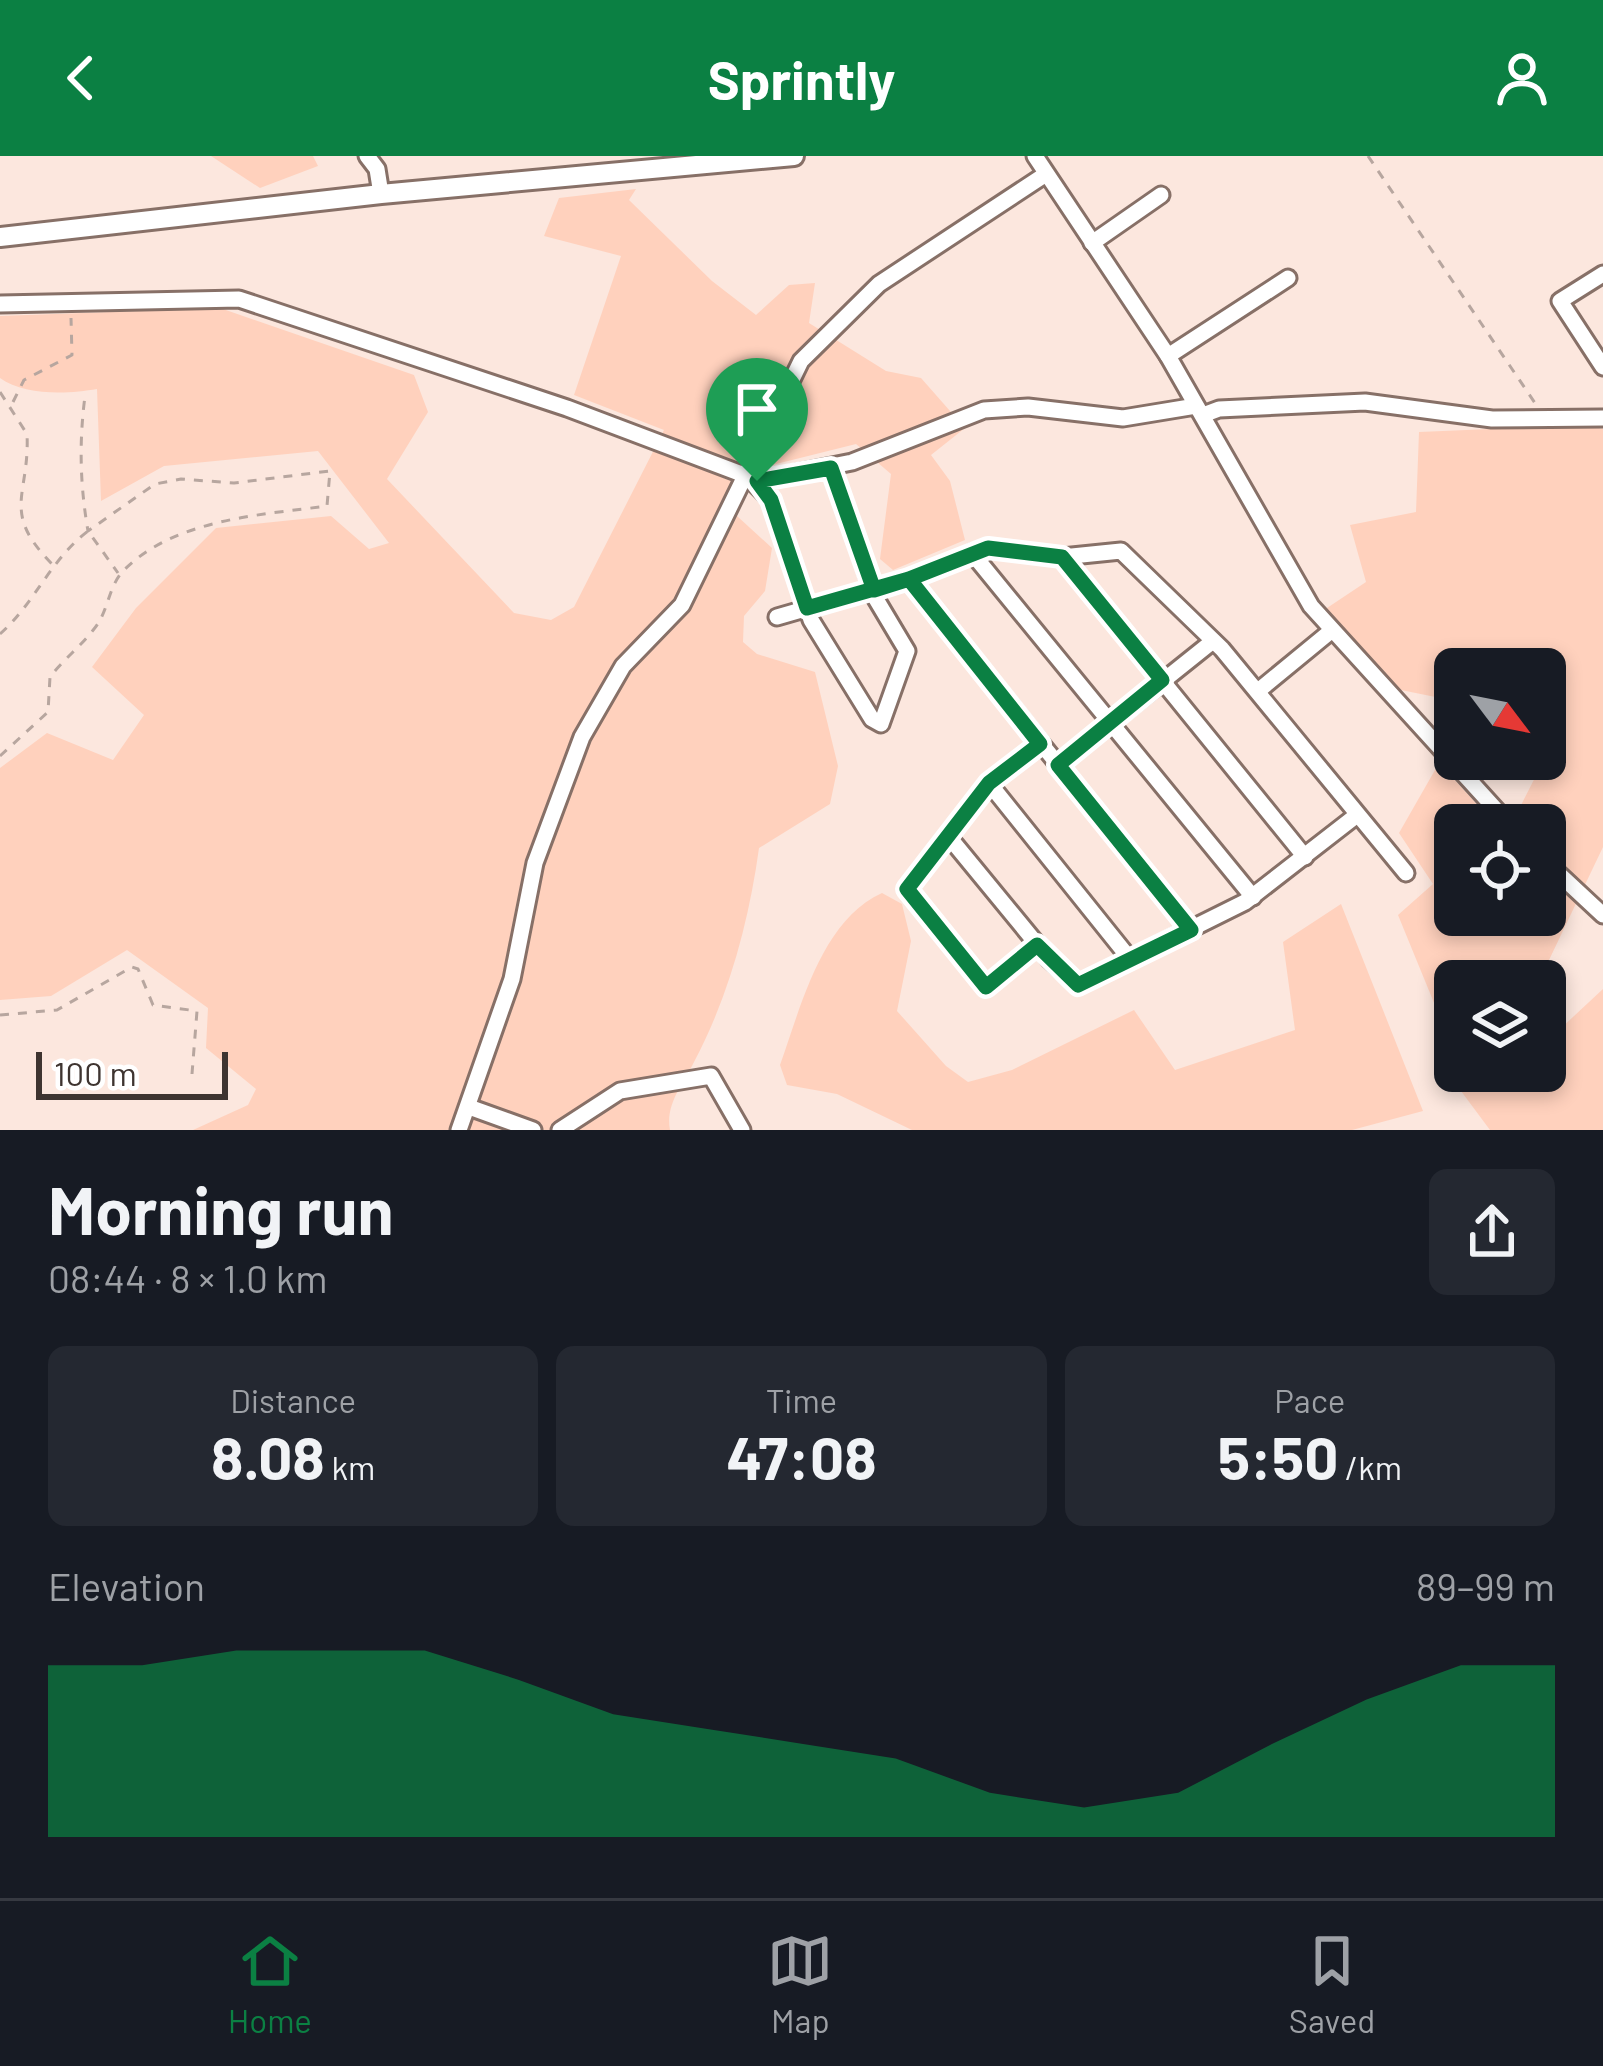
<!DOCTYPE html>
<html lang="en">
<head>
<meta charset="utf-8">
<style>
	body { margin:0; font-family:Barlow,sans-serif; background:#242831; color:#f1f3f6; height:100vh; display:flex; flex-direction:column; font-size:45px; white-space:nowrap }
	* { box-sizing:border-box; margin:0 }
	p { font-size:39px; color:#9ea1a6 }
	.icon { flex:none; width:66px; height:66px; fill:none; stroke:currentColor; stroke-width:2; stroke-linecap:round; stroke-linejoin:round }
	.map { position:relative; height:974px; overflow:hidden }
	.sheet { display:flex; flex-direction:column; background:#171b24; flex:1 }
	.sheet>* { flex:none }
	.needle { width:78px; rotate:122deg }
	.controls { position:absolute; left:1434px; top:492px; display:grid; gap:24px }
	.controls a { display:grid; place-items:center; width:132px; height:132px; border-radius:18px; background:#171b24; box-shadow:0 6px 18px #0003; font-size:60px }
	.scale { position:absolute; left:36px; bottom:30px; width:192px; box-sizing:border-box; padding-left:12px; border:6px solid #3e3430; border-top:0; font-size:33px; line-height:42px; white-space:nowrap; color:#3e3430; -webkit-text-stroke:9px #fff; paint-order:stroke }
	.pin { position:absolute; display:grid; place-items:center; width:102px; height:102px; color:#fff; margin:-123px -51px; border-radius:50% 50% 50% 0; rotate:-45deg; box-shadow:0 0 12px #0007 }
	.pin .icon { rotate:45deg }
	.round { display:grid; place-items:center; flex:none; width:126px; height:126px; border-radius:18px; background:#242831 }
	.head { display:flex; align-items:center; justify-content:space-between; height:204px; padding:0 48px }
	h1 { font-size:66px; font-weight:700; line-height:90px }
	.figures { display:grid; grid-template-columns:repeat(3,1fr); gap:18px; height:204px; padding:12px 48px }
	.figures div { display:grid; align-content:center; border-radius:18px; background:#242831; text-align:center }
	.figures b { font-size:60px; font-weight:700 }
	.figures small { font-size:33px; font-weight:400 }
	.figures p { font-size:33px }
	.chart { height:336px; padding:24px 48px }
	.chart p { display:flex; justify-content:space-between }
	.chart svg { width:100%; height:216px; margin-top:12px; fill:#0b8043; opacity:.7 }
	header { display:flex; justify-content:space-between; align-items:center; height:156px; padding:0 48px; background:#0b8043; color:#fff; font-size:54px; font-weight:700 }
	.tabs { display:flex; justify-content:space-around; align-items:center; height:168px; border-top:3px solid #363941; background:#171b24; font-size:33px; color:#9ea1a6 }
	.tabs a { display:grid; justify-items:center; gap:6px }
	.tabs .active { color:#0b8043 }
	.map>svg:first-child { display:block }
	.green { fill:#ffd1bd }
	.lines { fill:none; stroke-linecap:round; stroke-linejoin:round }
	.minor-casing { stroke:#877067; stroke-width:21 }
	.tertiary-casing { stroke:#877067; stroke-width:24 }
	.path { stroke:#b7a69f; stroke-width:3; stroke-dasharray:9 9; stroke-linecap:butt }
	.minor { stroke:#fff; stroke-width:15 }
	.tertiary { stroke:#fff; stroke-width:18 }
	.route-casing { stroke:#fff; stroke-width:24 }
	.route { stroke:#0b8043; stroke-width:15 }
</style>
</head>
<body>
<header><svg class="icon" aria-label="back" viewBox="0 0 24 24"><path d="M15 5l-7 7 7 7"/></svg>Sprintly<svg class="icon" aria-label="person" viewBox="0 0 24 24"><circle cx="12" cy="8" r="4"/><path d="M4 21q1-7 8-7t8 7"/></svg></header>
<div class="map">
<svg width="1603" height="974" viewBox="0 0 1603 974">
	<rect width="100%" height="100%" fill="#fce7de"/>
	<g class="green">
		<polygon points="211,0 313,0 318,10 260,32"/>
		<path d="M 636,33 L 629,44 L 712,125 L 756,159 L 789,129 L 815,127 L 809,167 L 886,215 L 921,222 L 965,272 L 931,299 L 950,325 L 965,384 L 893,414 L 880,403 L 891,318 L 856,288 L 768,310 L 745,301 L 725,349 L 772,392 L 765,435 L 744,460 L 743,486 L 757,498 L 815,516 L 838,610 L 830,648 L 759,692 C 749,765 729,840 694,906 C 683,928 665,949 670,974 L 193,974 L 248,949 L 256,933 L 206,892 L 208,852 L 127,794 L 51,840 L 0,844 L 0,612 L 47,577 L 113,604 L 144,559 L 92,511 L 136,452 L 216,372 L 331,360 L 369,393 L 389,387 L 318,295 L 164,310 L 101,345 L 97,233 C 69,238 24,240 0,222 L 0,160 L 220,152 L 414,219 L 428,256 L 387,323 L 514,457 L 551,464 L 574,451 L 664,274 L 574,239 L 621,100 L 544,80 L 559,42 Z"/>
		<polygon points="1586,269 1603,273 1603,691 1539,825 1455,825 1455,915 1545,915 1545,859 1559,874 1603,833 1603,974 1490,974 1458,931 1448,881 1398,759 1433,728 1399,677 1439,607 1496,669 1455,669 1455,759 1545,759 1545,669 1511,669 1553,586 1545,582 1545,513 1455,513 1455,545 1401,534 1324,454 1366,426 1350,369 1416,356 1419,276"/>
		<path d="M 882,737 L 902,748 L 911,785 L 897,855 L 946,910 L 968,926 L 1012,914 L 1134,854 L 1175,914 L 1295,874 L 1283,786 L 1341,748 L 1423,955 L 1352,974 L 912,974 L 837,938 L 787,929 L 780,909 C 801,851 821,765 882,737 Z"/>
	</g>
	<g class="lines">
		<g class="minor-casing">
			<g id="minor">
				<polyline points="367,0 377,13 381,38"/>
				<polyline points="1035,0 1168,200 1311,450 1510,669"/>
				<polyline points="1092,87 1161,39"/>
				<polyline points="1603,118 1560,145 1603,211"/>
				<polyline points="0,148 239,143 567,252 747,320 771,344 811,464 872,563 881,568 907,495 876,443 831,312"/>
				<polyline points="1168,200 1288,122"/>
				<polyline points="1203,259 1219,253 1365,246 1492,263 1603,262"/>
				<polyline points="757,325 852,306 984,254 1028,251 1123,262 1196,250"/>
				<polyline points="972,397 1253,741"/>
				<polyline points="1062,401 1305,701"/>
				<polyline points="909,423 1191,774"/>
				<polyline points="777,461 909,423 988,392 1062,401 1121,395 1222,493 1406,717"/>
				<polyline points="1258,535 1331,475"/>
				<polyline points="1058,609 1213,485"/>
				<polyline points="989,627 1130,803"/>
				<polyline points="949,681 1050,804 1078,829 1245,746 1357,659"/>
				<polyline points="1545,705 1603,759"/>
				<polyline points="1037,789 986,831 907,733 989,627 1041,588"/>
				<polyline points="469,951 533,974"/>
				<polyline points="459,974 512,823 535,707 582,581 623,510 682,449 801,205 879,128 1046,18"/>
				<polyline points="560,974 620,935 711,920 742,974"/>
			</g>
		</g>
		<g class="tertiary-casing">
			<polyline id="tertiary" points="0,81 381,38 794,0"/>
		</g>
		<g class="path">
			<polyline points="1368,0 1535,247"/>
			<path d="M 0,236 L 27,278 C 30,340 0,355 52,408"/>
			<polyline points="13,246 24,224 72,199 71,162"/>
			<path d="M 0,478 C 35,447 50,404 88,375 L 118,417"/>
			<path d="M 0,600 L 48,556 L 50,521 C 63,504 81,490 94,473 C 109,455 108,430 124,414 C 175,363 260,359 327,350 L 330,315 L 234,327 L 181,323 L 155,328 L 88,375 C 80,329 79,286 85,240"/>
			<polyline points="0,859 57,854 132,811 138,813 153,849 197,855 192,918"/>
		</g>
		<use href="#minor" class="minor"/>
		<use href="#tertiary" class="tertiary"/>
	</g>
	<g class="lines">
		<g class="route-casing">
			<polyline id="route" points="757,325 831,312 874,434 909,423 1040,588 989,627 907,733 986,831 1037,789 1078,829 1191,774 1058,609 1162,524 1062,401 988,392 909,423 807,452 771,344 757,325"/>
		</g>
		<use href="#route" class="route"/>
	</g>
</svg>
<div class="controls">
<a><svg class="needle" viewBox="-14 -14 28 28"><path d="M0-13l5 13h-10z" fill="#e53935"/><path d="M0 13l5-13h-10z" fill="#9ea1a6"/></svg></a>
<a><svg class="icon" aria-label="locate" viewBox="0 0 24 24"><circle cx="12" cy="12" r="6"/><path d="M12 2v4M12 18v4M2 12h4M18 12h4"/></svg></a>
<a><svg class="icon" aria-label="layers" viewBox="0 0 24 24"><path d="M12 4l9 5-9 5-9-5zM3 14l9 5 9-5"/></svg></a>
</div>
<div class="scale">100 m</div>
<div class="pin" style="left:757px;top:325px;background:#1e9e55"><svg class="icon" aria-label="arrive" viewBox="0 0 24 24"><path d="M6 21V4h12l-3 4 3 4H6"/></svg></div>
</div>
<section class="sheet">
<div class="head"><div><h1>Morning run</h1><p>08:44 · 8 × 1.0 km</p></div><a class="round"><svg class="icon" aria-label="share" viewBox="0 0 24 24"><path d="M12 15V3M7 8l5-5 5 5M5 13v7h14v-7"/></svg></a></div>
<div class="figures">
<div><p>Distance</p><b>8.08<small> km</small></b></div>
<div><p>Time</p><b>47:08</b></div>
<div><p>Pace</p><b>5:50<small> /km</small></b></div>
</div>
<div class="chart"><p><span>Elevation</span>89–99 m</p>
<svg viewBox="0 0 160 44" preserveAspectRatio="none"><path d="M0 44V9L10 9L20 6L30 6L40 6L50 12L60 19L70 22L80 25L90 28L100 35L110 38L120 35L130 25L140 16L150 9L160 9V44z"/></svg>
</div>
</section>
<nav class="tabs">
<a class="active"><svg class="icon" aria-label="home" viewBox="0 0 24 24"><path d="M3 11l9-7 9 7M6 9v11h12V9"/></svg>Home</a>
<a><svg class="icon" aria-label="map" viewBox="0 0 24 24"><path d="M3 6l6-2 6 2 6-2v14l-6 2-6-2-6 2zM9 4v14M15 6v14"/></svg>Map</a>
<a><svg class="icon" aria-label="saved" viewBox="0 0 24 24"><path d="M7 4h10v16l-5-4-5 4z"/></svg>Saved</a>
</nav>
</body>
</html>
